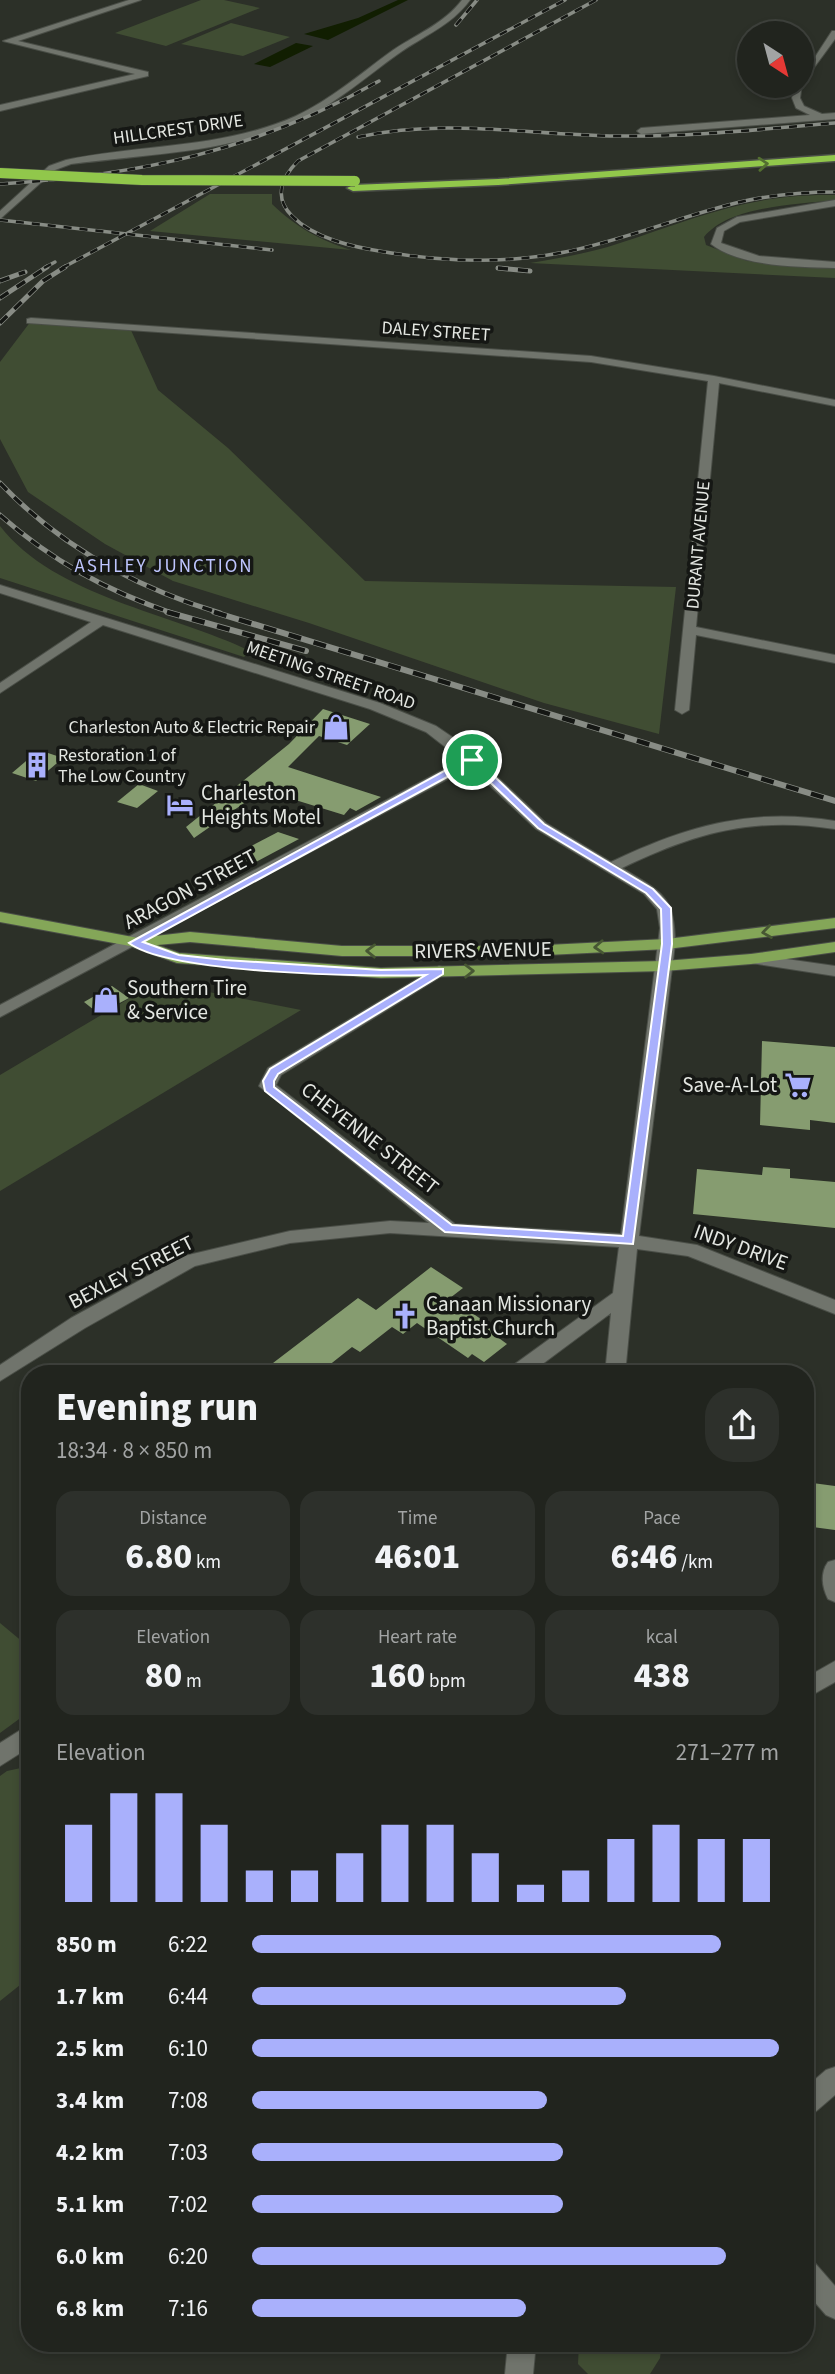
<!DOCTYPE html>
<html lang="en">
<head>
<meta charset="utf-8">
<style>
	body { margin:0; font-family:"Source Sans 3",sans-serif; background:#2d302b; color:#f1f3f6; height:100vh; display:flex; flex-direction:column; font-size:26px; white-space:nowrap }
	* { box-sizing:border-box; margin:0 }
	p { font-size:23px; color:#a2a4a4 }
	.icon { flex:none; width:38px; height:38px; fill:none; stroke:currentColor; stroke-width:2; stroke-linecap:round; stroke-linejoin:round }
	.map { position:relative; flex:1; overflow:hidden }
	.side { position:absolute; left:21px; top:1365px; width:793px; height:987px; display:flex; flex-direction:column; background:#21241e; border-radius:28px; box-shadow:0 4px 10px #0003,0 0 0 2px #3e413c }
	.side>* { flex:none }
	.needle { width:46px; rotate:144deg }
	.fabs { position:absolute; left:737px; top:21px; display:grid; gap:14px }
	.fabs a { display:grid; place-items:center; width:77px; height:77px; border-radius:50%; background:#21241e; box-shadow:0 4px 10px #0003,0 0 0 2px #3e413c; font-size:35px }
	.pin { position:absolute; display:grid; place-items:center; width:60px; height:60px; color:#fff; margin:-30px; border:4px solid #fff; border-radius:50%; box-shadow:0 2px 7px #0007 }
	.round { display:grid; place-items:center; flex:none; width:74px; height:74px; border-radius:28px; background:#2d302b }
	.overview { display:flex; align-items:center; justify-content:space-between; height:119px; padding:0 35px }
	h1 { font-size:38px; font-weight:800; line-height:52px }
	.stats { display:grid; grid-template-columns:repeat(3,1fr); gap:10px; height:119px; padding:7px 35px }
	.stats div { display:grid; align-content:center; border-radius:18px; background:#2d302b; text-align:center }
	.stats b { font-size:35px; font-weight:800 }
	.stats small { font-size:19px; font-weight:400 }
	.stats p { font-size:19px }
	.chart { height:196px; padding:14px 35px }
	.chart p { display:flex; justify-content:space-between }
	.chart svg { width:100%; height:126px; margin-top:7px; stroke:#a9b0fc; stroke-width:6 }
	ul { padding:0 35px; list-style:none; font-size:23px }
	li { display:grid; grid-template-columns:112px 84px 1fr; align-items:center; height:52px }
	li i { height:18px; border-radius:9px; background:#a9b0fc }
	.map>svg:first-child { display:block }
	.green { fill:#404d33 }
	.water { fill:#111e01 }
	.building { fill:#869c70 }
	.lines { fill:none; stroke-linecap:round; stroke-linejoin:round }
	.minor-casing { stroke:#4a4e47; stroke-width:2 }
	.major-casing { stroke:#4a4e47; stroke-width:2 }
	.highway-casing { stroke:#4a4e47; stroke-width:3 }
	.minor { fill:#70746c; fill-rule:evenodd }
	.major { fill:#84a658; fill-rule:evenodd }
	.highway { fill:#91c74b; fill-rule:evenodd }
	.rail-far2-casing { stroke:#888c85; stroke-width:3.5 }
	.rail-far1-casing { stroke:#888c85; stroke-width:5 }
	.rail-casing { stroke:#888c85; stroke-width:6 }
	.rail-far2 { stroke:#151714; stroke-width:2.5; stroke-dasharray:8; stroke-linecap:butt }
	.rail-far1 { stroke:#151714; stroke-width:3.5; stroke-dasharray:10; stroke-linecap:butt }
	.rail { stroke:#151714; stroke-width:4.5; stroke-dasharray:13; stroke-linecap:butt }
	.highway-bridge-casing { stroke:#4a4e47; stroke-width:11; stroke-linecap:butt }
	.highway-bridge { stroke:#91c74b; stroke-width:10 }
	.oneway { stroke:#536f30 }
	.oneway2 { stroke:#475733 }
	.route { fill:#a9b0fc; stroke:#fff; stroke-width:2; fill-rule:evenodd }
	.labels { text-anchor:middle; stroke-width:7; stroke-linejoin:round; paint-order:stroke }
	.far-street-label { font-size:18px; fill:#e4e7e2; stroke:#151714 }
	.far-poi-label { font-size:18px; fill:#e4e7e2; stroke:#151714; text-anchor:end }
	.far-neighbourhood-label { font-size:19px; letter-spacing:2px; fill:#bec5fe; stroke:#151714 }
	.poi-label { font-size:21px; fill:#e4e7e2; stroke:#151714; text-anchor:start }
	.street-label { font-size:21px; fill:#e4e7e2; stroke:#151714 }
</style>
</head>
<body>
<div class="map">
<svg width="835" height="2374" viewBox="0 0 835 2374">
	<rect width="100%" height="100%" fill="#2c3028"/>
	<g class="green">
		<polygon points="201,0 224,0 260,8 166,46 115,33"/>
		<polygon points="231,23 290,37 243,56 181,44"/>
		<path d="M 210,194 L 272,194 L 272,204 C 296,227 319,240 351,250 L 150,231 Z"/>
		<path d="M 835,195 L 835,200 C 796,205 730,205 704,237 L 706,245 L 747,261 L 835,266 L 835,278 L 530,263 C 560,258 591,253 620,243 C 696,218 752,193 835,195 Z"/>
		<polygon points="31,321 130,328 158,390 228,448 365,581 676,587 659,734 544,703 309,623 173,581 105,544 28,492 0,439 0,362"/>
		<path d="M 0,526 C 55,597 172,613 250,651 L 244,657 L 0,578 Z"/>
		<polygon points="157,982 301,1010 0,1191 0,1075"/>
		<polygon points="0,1623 30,1648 30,1711 0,1733"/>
		<polygon points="30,1766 30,1977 0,2001 0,1776 7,1771"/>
		<polygon points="381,2343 488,2343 487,2353"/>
		<polygon points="579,2343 662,2343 660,2358 650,2374 588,2374 578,2364"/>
	</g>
	<g class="water">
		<polygon points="398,0 408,0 328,40 304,34 358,18"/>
		<polygon points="296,43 313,46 270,67 254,64"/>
	</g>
	<g class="building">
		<polygon points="323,709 370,724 347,745 319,736 288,767 381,797 356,811 350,808 344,815 263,790 194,838 186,827 289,744"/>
		<polygon points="39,750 63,758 36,781 12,773"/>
		<polygon points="139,784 158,791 137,808 117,802"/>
		<polygon points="278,832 299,839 235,873 219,863"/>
		<polygon points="112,986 129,998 99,1014 84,1002"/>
		<polygon points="762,1041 835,1047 835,1123 810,1120 810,1130 760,1125"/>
		<polygon points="763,1167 790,1169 790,1178 835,1182 835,1228 693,1214 697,1169 762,1175"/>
		<polygon points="431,1267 463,1288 450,1298 500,1332 496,1336 507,1344 484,1362 472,1354 468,1358 417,1323 403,1334 392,1327 360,1352 352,1347 318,1374 288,1374 273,1363 358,1298 376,1310"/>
		<polygon points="805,1482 835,1486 835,1530 805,1526"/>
	</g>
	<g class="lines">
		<g class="minor-casing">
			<g id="minor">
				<polygon points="129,0 141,0 18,41 148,72 148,76 0,111 0,105 135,74 3,41"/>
				<path d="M 462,0 L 470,0 C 451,26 423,36 398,54 C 367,76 339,101 305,118 C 233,153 149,154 71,164 L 55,170 L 0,219 L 0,211 L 49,166 L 66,160 C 143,144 222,149 296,116 C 330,100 359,75 389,53 C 414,35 443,25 462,0 Z"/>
				<polygon points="832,31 835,31 835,39 802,84 800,98 804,106 822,114 835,113 835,119 641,134 637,131 641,128 810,115 796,108 792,98 795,86 802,86 802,77"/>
				<path d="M 835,200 L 835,206 L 740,222 L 724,231 L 721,243 L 759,256 L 835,262 L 835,268 C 799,267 740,267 711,244 L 717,228 L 737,217 Z"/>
				<polygon points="31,318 591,356 714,376 835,400 835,406 719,383 696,627 835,655 835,663 696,635 689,710 682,714 675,710 708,381 591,362 27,323 27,319"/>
				<path d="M 0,585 L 380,703 L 436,726 L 461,743 L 546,823 L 611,862 C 686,826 752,807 835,821 L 835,829 C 754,816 694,833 622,868 C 661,892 675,895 675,944 L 639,1236 L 697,1245 L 835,1300 L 835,1314 L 688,1256 L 637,1249 L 625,1374 L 605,1374 L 611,1313 L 529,1374 L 506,1374 L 508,1369 L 613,1293 L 619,1247 L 390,1233 L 290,1243 L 195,1266 L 85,1328 L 0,1381 L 0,1365 L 71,1318 L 184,1256 L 290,1231 L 390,1221 L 429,1223 L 259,1086 L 268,1068 L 439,966 L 445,968 L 447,971 L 445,974 L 281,1075 L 276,1085 L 455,1224 L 621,1234 L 660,928 L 657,909 L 644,894 L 536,829 L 470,767 L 0,1017 L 0,1005 L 462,760 L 426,732 L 370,709 L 103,625 L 0,693 L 0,683 L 91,622 L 0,593 Z"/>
				<polygon points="751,954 835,966 835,976 745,962 743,959 745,956"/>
				<path d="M 835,1560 L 835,1602 L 828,1599 C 822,1587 820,1573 828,1562 Z"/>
				<polygon points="835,1661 835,1682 805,1699 805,1678"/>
				<polygon points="30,1724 30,1747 0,1766 0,1743"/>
				<polygon points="835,2067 835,2095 814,2113 805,2117 805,2088 826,2070"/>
				<polygon points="805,2258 814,2262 835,2286 835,2319 826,2315 805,2291"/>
				<polygon points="508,2343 536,2343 533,2374 505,2374"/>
			</g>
		</g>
		<g class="major-casing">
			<polygon id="major" points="0,912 138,938 190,932 342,946 527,946 667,939 835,918 835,928 667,949 527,956 342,956 190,942 157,945 179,953 381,968 664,961 751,954 835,942 835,952 751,964 664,971 381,978 177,963 130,946 0,922"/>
		</g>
		<g class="highway-casing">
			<polygon id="highway" points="835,155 835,161 498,185 353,191 347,188 353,185 498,179"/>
		</g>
		<use href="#minor" class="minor"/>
		<use href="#major" class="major"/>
		<use href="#highway" class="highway"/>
		<g class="rail-far2-casing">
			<g id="rail-far2">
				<path d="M 596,0 L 298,161 C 282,177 273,197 292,216 C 315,239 353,247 385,252 C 445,262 506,264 565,252 C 625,240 681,216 740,202 C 771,195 803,192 835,192"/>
				<polyline points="456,25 477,0"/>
				<path d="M 358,137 C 447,118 528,135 617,136 C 690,137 763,129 835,123"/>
				<path d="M 0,184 C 141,175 255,151 379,81"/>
				<polyline points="0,220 272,250"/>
				<polyline points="44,268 55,262"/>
				<polyline points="62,268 565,0"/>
				<polyline points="498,268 502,268"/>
			</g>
		</g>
		<g class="rail-far1-casing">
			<g id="rail-far1">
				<polyline points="498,268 530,271"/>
				<polyline points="0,281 25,272"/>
				<polyline points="0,298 47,267"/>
				<polyline points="0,323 43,281 65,267"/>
				<path d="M 0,483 C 60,546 137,588 220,613"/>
				<path d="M 0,515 C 52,561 107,591 172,613"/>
			</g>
		</g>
		<g class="rail-casing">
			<g id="rail">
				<polyline points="167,612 306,651"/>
				<polyline points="214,612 835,801"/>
			</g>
		</g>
		<use href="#rail-far2" class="rail-far2"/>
		<use href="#rail-far1" class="rail-far1"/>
		<use href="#rail" class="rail"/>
		<g class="highway-bridge-casing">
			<polyline id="highway-bridge" points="0,173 142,180 355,181"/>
		</g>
		<use href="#highway-bridge" class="highway-bridge"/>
	</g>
	<defs><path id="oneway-chevron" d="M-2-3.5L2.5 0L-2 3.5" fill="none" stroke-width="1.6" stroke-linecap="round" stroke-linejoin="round" transform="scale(1.75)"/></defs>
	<use class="oneway" href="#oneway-chevron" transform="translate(763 164) rotate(-4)"/>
	<g class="oneway2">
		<use href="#oneway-chevron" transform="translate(767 932) rotate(172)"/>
		<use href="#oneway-chevron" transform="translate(599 947) rotate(177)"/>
		<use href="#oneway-chevron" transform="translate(371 951) rotate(-179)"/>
		<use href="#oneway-chevron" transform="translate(469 971) rotate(-1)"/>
	</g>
	<path class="route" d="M 468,758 L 475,758 L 544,824 L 653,889 L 671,908 L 672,944 L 633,1244 L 445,1232 L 265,1091 L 263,1081 L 270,1069 L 426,975 C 369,977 170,974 129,943 ZM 471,764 L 538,828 L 646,893 L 661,909 L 662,944 L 623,1236 L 452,1225 L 274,1087 L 274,1081 L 278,1074 L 443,974 L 443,969 L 381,970 L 225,960 L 179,955 L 143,942 Z"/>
	<defs>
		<g id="shop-bare" transform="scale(2.1)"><path d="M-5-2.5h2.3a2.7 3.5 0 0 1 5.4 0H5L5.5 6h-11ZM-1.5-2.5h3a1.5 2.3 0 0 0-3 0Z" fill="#a9b0fc" stroke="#151714" stroke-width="2.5" paint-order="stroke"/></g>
		<g id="building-bare" transform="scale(2.1)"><path d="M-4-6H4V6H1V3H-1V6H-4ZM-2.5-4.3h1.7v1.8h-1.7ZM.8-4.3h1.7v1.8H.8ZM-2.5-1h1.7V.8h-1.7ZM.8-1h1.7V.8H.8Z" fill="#a9b0fc" stroke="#151714" stroke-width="2.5" paint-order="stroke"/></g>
		<g id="hotel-bare" transform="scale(2.1)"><path d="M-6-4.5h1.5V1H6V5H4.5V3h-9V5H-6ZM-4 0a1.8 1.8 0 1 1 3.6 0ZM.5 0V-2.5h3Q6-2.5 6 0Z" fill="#a9b0fc" stroke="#151714" stroke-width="2.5" paint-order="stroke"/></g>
		<g id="supermarket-bare" transform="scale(2.1)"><path d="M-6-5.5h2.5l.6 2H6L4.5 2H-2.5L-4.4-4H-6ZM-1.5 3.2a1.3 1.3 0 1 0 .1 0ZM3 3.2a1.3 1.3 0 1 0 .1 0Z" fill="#a9b0fc" stroke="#151714" stroke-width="2.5" paint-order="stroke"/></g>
		<g id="church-bare" transform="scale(2.1)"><path d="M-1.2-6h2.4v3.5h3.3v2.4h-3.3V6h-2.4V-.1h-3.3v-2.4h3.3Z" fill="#a9b0fc" stroke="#151714" stroke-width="2.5" paint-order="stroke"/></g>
	</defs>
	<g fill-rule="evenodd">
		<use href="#shop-bare" x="336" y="727"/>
		<use href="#building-bare" x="37" y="765"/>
		<use href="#hotel-bare" x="180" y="805"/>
		<use href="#shop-bare" x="106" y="1000"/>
		<use href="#supermarket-bare" x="798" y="1085"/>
		<use href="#church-bare" x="405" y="1316"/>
	</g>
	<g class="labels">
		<g class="far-street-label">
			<text transform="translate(178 129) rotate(-8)" y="6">HILLCREST DRIVE</text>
			<text transform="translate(436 331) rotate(4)" y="6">DALEY STREET</text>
			<text transform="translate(698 545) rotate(-85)" y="6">DURANT AVENUE</text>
			<text transform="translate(331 675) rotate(19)" y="6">MEETING STREET ROAD</text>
		</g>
		<g class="far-poi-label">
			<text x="315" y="733">Charleston Auto &amp; Electric Repair</text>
			<text x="58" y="761" text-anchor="start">Restoration 1 of<tspan x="58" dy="21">The Low Country</tspan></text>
		</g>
		<g class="far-neighbourhood-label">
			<text x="164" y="572">ASHLEY JUNCTION</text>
		</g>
		<g class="poi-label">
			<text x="201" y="800">Charleston<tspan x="201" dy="24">Heights Motel</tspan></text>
			<text x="127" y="995">Southern Tire<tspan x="127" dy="24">&amp; Service</tspan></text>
			<text x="777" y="1092" text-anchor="end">Save-A-Lot</text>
			<text x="426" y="1311">Canaan Missionary<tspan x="426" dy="24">Baptist Church</tspan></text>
		</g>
		<g class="street-label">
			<text transform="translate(190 889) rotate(-28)" y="7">ARAGON STREET</text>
			<text transform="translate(483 950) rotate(-1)" y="7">RIVERS AVENUE</text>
			<text transform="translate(370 1138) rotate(38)" y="7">CHEYENNE STREET</text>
			<text transform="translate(741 1247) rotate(20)" y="7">INDY DRIVE</text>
			<text transform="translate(131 1272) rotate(-27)" y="7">BEXLEY STREET</text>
		</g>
	</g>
</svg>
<div class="fabs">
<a><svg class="needle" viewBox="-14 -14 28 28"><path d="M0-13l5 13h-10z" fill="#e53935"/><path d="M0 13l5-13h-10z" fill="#a2a4a4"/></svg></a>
</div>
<div class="pin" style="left:472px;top:760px;background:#1e9e55"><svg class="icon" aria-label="arrive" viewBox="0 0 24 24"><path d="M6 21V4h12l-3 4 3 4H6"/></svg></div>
<section class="side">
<div class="overview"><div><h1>Evening run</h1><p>18:34 · 8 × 850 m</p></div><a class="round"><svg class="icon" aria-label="share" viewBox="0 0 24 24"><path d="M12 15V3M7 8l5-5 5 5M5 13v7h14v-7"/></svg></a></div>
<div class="stats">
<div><p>Distance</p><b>6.80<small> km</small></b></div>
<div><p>Time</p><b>46:01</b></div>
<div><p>Pace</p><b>6:46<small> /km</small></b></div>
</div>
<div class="stats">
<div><p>Elevation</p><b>80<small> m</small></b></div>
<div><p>Heart rate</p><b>160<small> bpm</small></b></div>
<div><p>kcal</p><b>438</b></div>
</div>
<div class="chart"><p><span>Elevation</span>271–277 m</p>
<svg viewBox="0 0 160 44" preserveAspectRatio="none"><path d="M5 44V17M15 44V6M25 44V6M35 44V17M45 44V33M55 44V33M65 44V27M75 44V17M85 44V17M95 44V27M105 44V38M115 44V33M125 44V22M135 44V17M145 44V22M155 44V22"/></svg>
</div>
<ul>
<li><b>850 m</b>6:22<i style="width:89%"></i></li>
<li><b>1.7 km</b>6:44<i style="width:71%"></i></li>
<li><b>2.5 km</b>6:10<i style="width:100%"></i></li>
<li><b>3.4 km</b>7:08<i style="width:56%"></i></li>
<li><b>4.2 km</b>7:03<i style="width:59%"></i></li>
<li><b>5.1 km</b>7:02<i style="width:59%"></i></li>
<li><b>6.0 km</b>6:20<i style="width:90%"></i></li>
<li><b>6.8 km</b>7:16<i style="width:52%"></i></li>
</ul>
</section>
</div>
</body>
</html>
